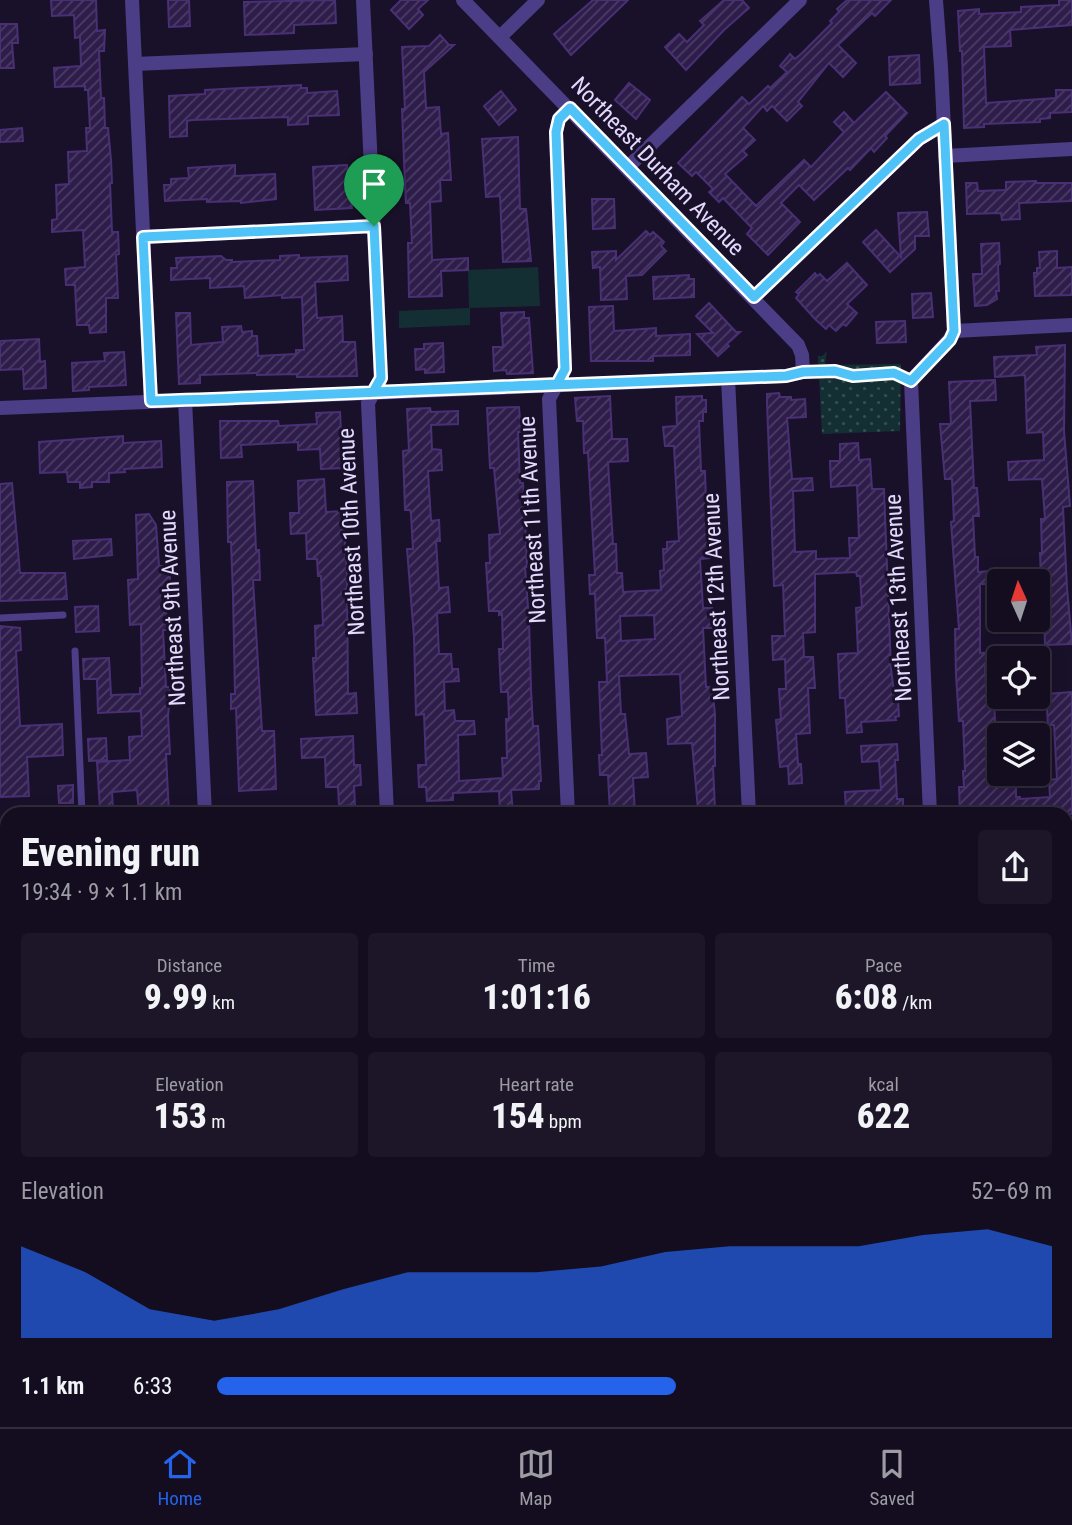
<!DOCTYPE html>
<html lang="en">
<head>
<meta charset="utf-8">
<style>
	body { margin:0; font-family:"Roboto Condensed",sans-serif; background:#1c1628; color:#f1f3f6; height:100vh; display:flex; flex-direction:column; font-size:26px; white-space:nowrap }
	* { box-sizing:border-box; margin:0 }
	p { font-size:23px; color:#9d9ca4 }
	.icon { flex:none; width:38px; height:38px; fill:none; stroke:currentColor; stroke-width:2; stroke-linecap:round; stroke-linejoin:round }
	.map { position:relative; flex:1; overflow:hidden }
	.side { position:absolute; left:0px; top:807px; width:1073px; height:621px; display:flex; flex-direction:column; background:#130d1f; border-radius:21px 21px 0 0; box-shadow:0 4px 18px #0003,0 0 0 2px #322d3d }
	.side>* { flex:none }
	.needle { width:46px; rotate:357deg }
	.controls { position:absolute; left:987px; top:569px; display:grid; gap:14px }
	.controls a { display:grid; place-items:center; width:63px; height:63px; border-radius:7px; background:#130d1f; box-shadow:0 4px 18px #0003,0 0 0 2px #322d3d; font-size:35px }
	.pin { position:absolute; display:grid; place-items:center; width:60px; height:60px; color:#fff; margin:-72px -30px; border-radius:50% 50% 50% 0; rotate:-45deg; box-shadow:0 0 7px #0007 }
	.pin .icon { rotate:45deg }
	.round { display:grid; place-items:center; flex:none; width:74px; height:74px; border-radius:7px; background:#1c1628 }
	.summary { display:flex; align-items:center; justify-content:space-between; height:119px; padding:0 21px }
	h1 { font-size:38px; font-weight:800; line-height:52px }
	.stats { display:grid; grid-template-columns:repeat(3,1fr); gap:10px; height:119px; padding:7px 21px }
	.stats div { display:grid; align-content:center; border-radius:7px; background:#1c1628; text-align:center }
	.stats b { font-size:35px; font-weight:800 }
	.stats small { font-size:19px; font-weight:400 }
	.stats p { font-size:19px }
	.chart { height:196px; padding:14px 21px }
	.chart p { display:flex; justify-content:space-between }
	.chart svg { width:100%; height:126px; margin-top:7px; fill:#2563eb; opacity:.7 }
	ul { padding:0 21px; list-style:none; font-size:23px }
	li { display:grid; grid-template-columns:112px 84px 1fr; align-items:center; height:52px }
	li i { height:18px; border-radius:9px; background:#2563eb }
	.menu { display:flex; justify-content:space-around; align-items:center; height:98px; border-top:2px solid #322d3d; background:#130d1f; font-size:19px; color:#9d9ca4 }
	.menu a { display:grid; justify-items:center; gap:4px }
	.menu .selected { color:#2563eb }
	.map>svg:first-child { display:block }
	.green { fill:#142f33 }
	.park { fill:url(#park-dots) }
	.building { fill:url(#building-hatch); stroke:#493075; stroke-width:2; fill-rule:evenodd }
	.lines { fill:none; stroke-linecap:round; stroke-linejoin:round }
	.path { stroke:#32aab9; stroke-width:2.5; stroke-dasharray:3.5 5; stroke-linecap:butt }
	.lane { stroke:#4c3d87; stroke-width:7 }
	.street { stroke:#4c3d87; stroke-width:14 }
	.secondary { stroke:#8e72fd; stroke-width:18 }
	.route-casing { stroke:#fff; stroke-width:14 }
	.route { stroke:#4fc3f7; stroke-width:9 }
	.labels { text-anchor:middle; stroke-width:6; stroke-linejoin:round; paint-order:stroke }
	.street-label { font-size:23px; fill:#e4d9fe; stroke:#191129 }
</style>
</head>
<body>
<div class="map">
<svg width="1072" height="1427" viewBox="0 0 1072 1427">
	<defs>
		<pattern id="park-dots" width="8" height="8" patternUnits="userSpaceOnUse" patternTransform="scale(1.75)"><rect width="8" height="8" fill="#142f33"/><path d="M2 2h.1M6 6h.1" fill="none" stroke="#364d52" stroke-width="1.8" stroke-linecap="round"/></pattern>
		<pattern id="building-hatch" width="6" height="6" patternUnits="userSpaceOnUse" patternTransform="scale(1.75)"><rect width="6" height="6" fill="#2e1d4a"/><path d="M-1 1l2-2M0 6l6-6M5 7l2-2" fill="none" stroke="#4c3d65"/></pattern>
	</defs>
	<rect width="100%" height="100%" fill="#191129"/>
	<polygon class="green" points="538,267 540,306 470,308 470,325 399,328 399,311 469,308 468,270"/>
	<polygon class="park" points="827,351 825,365 901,364 900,431 822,434 818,356 822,356"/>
	<g class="building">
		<polygon points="51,0 96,0 97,31 105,30 104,51 99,51 101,98 104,98 105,128 108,128 111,160 112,183 110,183 112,232 118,232 119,254 116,255 118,298 106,298 106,332 90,333 89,325 77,325 75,285 66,285 65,269 85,267 83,230 52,232 52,220 57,219 56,185 69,184 68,152 87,151 86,128 90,128 88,90 85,90 85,86 55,87 54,68 81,66 80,37 75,38 74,15 52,16"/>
		<polygon points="168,0 189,0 190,26 169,27"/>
		<polygon points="335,0 336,23 294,25 294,33 245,35 244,2"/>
		<polygon points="401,0 428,0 418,9 423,15 409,29 391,10"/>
		<polygon points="593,0 628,0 571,55 554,34"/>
		<polygon points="724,0 742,0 749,8 724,30 686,70 665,47 679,34 687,42 704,25 700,21"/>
		<polygon points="847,0 891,0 875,16 872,13 838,45 856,63 843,77 829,63 798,102 802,106 787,121 772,106 767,111 763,106 743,128 755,140 743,151 747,155 725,174 756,206 804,160 811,167 844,132 834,122 844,112 854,123 886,92 907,113 885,136 887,138 874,152 871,148 850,170 848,168 814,200 799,185 781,203 800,222 768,255 747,234 752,228 723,198 719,202 709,192 713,189 696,172 692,176 678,163 742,97 749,104 768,86 770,88 787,72 780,66 790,54 795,59 802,53 832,23 830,21 839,12 837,9"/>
		<polygon points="1059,0 1072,0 1072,25 1010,30 1011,46 984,47 986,103 1056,98 1056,90 1072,90 1072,112 1050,113 1050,118 1040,119 1040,122 984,124 984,127 964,128 962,51 960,51 958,11 979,9 979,14 1021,12 1021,7 1059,5"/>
		<polygon points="0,24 17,24 18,43 12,43 14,68 0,68"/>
		<polygon points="440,35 449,45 454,45 424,72 426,108 439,107 441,134 448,133 451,180 440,180 441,201 430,202 432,260 468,258 468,270 441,271 442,296 409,297 408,243 412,243 410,203 406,203 405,185 402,109 405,109 402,47 429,46"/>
		<polygon points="919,55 920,83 890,85 889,57"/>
		<polygon points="629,83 650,100 636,119 615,100"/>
		<polygon points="301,85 301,88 307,88 307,93 337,91 339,115 308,116 308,124 288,125 288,117 192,120 187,121 187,136 170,137 169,96 205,94 205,90"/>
		<polygon points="501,91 516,110 499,125 484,106"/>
		<polygon points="22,128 23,141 0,142 0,130"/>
		<polygon points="518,137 520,209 526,209 531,261 503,262 500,196 486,197 482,139"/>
		<polygon points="235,165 235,176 275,174 276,199 241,203 241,201 207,202 207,199 165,201 164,185 171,185 171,179 189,178 188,168"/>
		<polygon points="347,165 352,208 315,210 313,167"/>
		<polygon points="1036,181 1036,183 1072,183 1072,201 1019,203 1020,219 1002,220 1001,213 967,214 966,183 977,183 978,191 1006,190 1006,182"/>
		<polygon points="592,199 614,199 615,228 593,229"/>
		<polygon points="927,212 929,236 915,236 915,249 890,272 863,242 876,230 901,257 898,213"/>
		<polygon points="646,231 650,235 653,232 664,242 661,246 666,251 642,275 626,276 627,299 601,300 600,267 593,268 592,252 616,251 616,260"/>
		<polygon points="999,243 1000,264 998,265 999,291 996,291 997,299 987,305 975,306 973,274 982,274 981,244"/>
		<polygon points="1057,251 1057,268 1072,267 1072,295 1035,296 1034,273 1037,273 1037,268 1040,268 1039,252"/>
		<polygon points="299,255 299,258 347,256 348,280 315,282 317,318 342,316 343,342 355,342 357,376 297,377 297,374 257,375 257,373 200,375 200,383 179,384 176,313 190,313 191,345 223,342 222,327 241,326 242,332 252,331 252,336 257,336 258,356 296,354 296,350 304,350 302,297 282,298 282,295 245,298 244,286 210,288 210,278 171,280 171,268 177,268 176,258 221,256 226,260 232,260 232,262 280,260 280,256"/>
		<polygon points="847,263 867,285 847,304 857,313 846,326 843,324 836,331 829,325 826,329 815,319 796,298 799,294 796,292 815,273 817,276 820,274 827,281"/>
		<polygon points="689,275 689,279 694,279 694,297 654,299 653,277"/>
		<polygon points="931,293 933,317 913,318 912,294"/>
		<polygon points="709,303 736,332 740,332 727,344 729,346 718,356 697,334 713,333 696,316"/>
		<polygon points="613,306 614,331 656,328 656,336 690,334 690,355 653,356 653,361 591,361 589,307"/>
		<polygon points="524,312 524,318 529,318 533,373 507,374 506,370 494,371 493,347 503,347 501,313"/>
		<polygon points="905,321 906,342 877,343 876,322"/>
		<polygon points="39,339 40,362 45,361 46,388 24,389 23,369 0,370 0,341"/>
		<polygon points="443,343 444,372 425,373 425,369 416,370 415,349 424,349 424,344"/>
		<polygon points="1065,345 1064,431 1070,506 1063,507 1067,588 1072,644 1045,645 1044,617 1038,617 1038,603 1042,603 1040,553 1042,553 1041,519 1045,519 1042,479 1009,480 1008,462 1044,460 1043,432 1027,433 1025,375 995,377 994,357 1037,355 1036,347"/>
		<polygon points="124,352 126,385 89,387 89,390 73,391 72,363 105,361 104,353"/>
		<polygon points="995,380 996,400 970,401 974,488 977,488 979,516 973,516 975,557 978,557 978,572 990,571 991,584 980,584 980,653 999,652 999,667 985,667 987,704 994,703 998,769 999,774 1003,774 1003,784 1016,783 1016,797 1020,797 1020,799 1050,797 1049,780 1057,779 1054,725 1048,725 1046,694 1072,692 1072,814 960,814 959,787 964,787 963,771 965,771 963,721 959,721 956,675 955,629 959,629 951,522 954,521 952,479 945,479 940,424 951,424 949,382"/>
		<polygon points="779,393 780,397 791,397 791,400 805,399 806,417 787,418 792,479 812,478 813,490 793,491 795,552 816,551 816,559 850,558 849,538 859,538 857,485 831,487 830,461 840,461 840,444 858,443 859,460 870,459 872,489 884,489 891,669 895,700 898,700 899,716 895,717 896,720 861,722 862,732 847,733 845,698 840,698 838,654 858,653 856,608 862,607 860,576 857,576 856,572 815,574 815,632 803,633 804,657 813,657 815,688 808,688 810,733 796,734 798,764 801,764 802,783 789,784 788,766 780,767 776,720 781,719 779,689 786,689 785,659 773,660 772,636 785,636 783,585 774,586 767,403 767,394"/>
		<path d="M 610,396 L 612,439 L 627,439 L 628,461 L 608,462 L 613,544 L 616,544 L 617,573 L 622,573 L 623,592 L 661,590 L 660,571 L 664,570 L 663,549 L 667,549 L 667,542 L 679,541 L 674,446 L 665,446 L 663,427 L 677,426 L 676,397 L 702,396 L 702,400 L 706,400 L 706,412 L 703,412 L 703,421 L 699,421 L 701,471 L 705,471 L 706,502 L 708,502 L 710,558 L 700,559 L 703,608 L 712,608 L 713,628 L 703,628 L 706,687 L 712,687 L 715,714 L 715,766 L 713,766 L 715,809 L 698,810 L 692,743 L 668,744 L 667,719 L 682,716 L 680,674 L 619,676 L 621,714 L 625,714 L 629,754 L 646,753 L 648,777 L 633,778 L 635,814 L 610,814 L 608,775 L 600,775 L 599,755 L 602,755 L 599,682 L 607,682 L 605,638 L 597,638 L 595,594 L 590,594 L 589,575 L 595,575 L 588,453 L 584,453 L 583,421 L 577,421 L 575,398 ZM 654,615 L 655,639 L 621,641 L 620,616 Z"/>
		<polygon points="519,407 521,432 518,432 520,483 523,483 525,512 527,567 525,567 529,620 531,690 533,726 538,726 541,781 539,781 539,789 511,790 513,812 500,813 499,791 453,793 453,800 427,801 426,787 419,787 418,765 426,765 424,714 416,715 414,637 407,549 413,549 411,514 410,510 405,510 403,451 409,450 407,409 430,408 431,412 458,411 458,424 431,425 432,449 441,450 442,470 428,471 431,521 439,520 440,541 436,541 439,588 448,587 450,612 437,613 439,654 451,654 452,669 458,669 459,681 444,682 445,711 454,710 455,721 474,721 475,734 458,735 459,781 503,778 502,758 507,758 506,719 509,719 508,692 501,692 499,649 503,649 502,614 499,615 499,611 489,611 486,563 490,563 489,535 500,534 494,468 490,468 487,408"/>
		<polygon points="340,412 343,468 321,469 320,449 298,450 298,442 241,445 242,457 221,458 220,421 278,421 279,426 317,424 316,413"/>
		<polygon points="123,436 123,443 161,441 162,467 124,469 125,472 109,473 109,482 92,482 92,487 80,488 80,482 68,482 67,472 40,473 39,442"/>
		<polygon points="324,479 326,512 343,511 347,575 348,694 356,693 357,713 316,715 313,658 316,658 315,626 323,625 321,576 318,576 317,559 307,559 306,533 291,534 290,513 299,513 298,481"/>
		<polygon points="253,481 256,550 259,550 260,580 253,580 262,731 274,731 276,789 239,791 236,708 231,709 231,694 235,694 233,595 231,542 228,542 227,482"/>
		<polygon points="12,483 20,573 65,573 67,599 0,601 0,484"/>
		<polygon points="149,514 156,525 159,566 170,566 170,583 165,583 167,630 163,630 166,687 170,687 171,705 169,706 168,716 170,754 166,754 169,814 139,814 137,790 112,792 113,809 100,810 97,762 130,760 129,737 142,736 141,711 98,713 97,679 84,679 83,659 109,658 111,695 140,694 140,688 142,688 141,624 130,625 128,580 138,579 136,515"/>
		<polygon points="111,539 112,555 74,559 73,541"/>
		<polygon points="98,606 99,631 76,632 75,607"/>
		<polygon points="0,626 20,628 21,650 16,651 20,726 62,724 63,755 27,757 29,796 0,797"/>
		<polygon points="353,736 354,765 360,765 361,785 354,786 355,805 339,806 338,787 326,787 325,757 302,758 301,739"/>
		<polygon points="106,738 107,760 89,761 88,739"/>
		<polygon points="897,744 898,760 895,760 897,799 903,799 903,814 846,814 845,792 881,790 879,761 862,762 861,746"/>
		<polygon points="73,785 73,803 59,803 58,786"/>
	</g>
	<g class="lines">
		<polyline class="path" points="817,372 869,375"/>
		<g class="lane">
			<polyline points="879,374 897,374 911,381"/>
			<polyline points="0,618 63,615"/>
			<polyline points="75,651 82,814"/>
			<polyline points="0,1038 7,1037"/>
		</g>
		<g class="street">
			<polyline points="132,0 151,401"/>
			<polyline points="363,0 381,378 368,403 387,814"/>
			<polyline points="936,0 941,67 954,331"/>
			<polyline points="500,37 538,0"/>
			<polyline points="135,64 366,54"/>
			<polyline points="945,156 1072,149"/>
			<polyline points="628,167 800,0"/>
			<polyline points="143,237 374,226"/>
			<polyline points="754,297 919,139 944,124"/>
			<polyline points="728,378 749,814"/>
			<polyline points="185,400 205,814"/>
			<polyline points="0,408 786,376 803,372 802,355 798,345 463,0"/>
			<polyline points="568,814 549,399 565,369 556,132 559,119 570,108"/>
			<polyline points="930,814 911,381 950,339 954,331 1072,325"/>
			<polyline points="0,1135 7,1135"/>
			<polyline points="0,1312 7,1311"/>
			<polyline points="1066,1330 1072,1329"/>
			<polyline points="213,1421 213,1427"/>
			<polyline points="396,1421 396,1427"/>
			<polyline points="580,1421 580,1427"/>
			<polyline points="764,1421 764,1427"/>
			<polyline points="947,1421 948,1427"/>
		</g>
		<g class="secondary">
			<polyline points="1066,851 1072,850"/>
			<polyline points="1066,880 1072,879"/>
			<polyline points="0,895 7,895"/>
			<polyline points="0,926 7,926"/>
		</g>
	</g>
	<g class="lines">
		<g class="route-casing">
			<path id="route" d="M 374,226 L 381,378 L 373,392 L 786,376 L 803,372 L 835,371 L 853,376 L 894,373 L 911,381 L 950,340 L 954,331 L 944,124 L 919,139 L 754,297 L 570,108 L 559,119 L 556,132 L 565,369 L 557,384 C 421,390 286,397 151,401 L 143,237 L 374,226"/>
		</g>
		<use href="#route" class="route"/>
	</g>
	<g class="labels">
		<g class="street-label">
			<text transform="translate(658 166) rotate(46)" y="8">Northeast Durham Avenue</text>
			<text transform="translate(532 520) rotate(-93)" y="8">Northeast 11th Avenue</text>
			<text transform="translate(351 532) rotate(-93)" y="8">Northeast 10th Avenue</text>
			<text transform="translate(716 597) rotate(-93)" y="8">Northeast 12th Avenue</text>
			<text transform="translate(898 598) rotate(-93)" y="8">Northeast 13th Avenue</text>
			<text transform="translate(172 608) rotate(-93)" y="8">Northeast 9th Avenue</text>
		</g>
	</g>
</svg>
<div class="controls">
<a><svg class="needle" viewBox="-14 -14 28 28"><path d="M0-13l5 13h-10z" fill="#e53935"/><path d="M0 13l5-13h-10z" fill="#9d9ca4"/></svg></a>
<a><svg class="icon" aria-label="locate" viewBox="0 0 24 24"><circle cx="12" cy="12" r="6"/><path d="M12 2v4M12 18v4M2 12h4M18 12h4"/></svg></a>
<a><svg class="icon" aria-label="layers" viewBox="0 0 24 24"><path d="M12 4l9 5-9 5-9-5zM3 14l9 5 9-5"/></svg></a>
</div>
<div class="pin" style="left:374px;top:226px;background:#1e9e55"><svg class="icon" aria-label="arrive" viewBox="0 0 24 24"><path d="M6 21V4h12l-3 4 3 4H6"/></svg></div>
<section class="side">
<div class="summary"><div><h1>Evening run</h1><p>19:34 · 9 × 1.1 km</p></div><a class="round"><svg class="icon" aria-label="share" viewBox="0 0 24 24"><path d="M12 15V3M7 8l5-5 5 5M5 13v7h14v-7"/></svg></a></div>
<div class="stats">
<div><p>Distance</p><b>9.99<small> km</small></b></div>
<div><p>Time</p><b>1:01:16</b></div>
<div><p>Pace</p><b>6:08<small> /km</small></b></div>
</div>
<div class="stats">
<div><p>Elevation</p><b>153<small> m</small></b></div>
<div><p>Heart rate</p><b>154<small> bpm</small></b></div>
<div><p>kcal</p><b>622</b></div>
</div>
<div class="chart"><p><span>Elevation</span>52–69 m</p>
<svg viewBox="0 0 160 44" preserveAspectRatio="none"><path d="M0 44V12L10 21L20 34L30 38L40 34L50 27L60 21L70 21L80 21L90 19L100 14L110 12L120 12L130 12L140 8L150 6L160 12V44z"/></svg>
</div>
<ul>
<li><b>1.1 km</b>6:33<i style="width:55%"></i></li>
</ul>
</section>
</div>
<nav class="menu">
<a class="selected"><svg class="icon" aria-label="home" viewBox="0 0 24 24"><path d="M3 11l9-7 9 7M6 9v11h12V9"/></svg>Home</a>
<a><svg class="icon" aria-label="map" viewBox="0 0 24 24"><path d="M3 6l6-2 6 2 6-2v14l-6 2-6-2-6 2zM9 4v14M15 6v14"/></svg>Map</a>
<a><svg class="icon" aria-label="saved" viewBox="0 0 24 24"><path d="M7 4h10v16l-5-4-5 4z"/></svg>Saved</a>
</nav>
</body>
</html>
